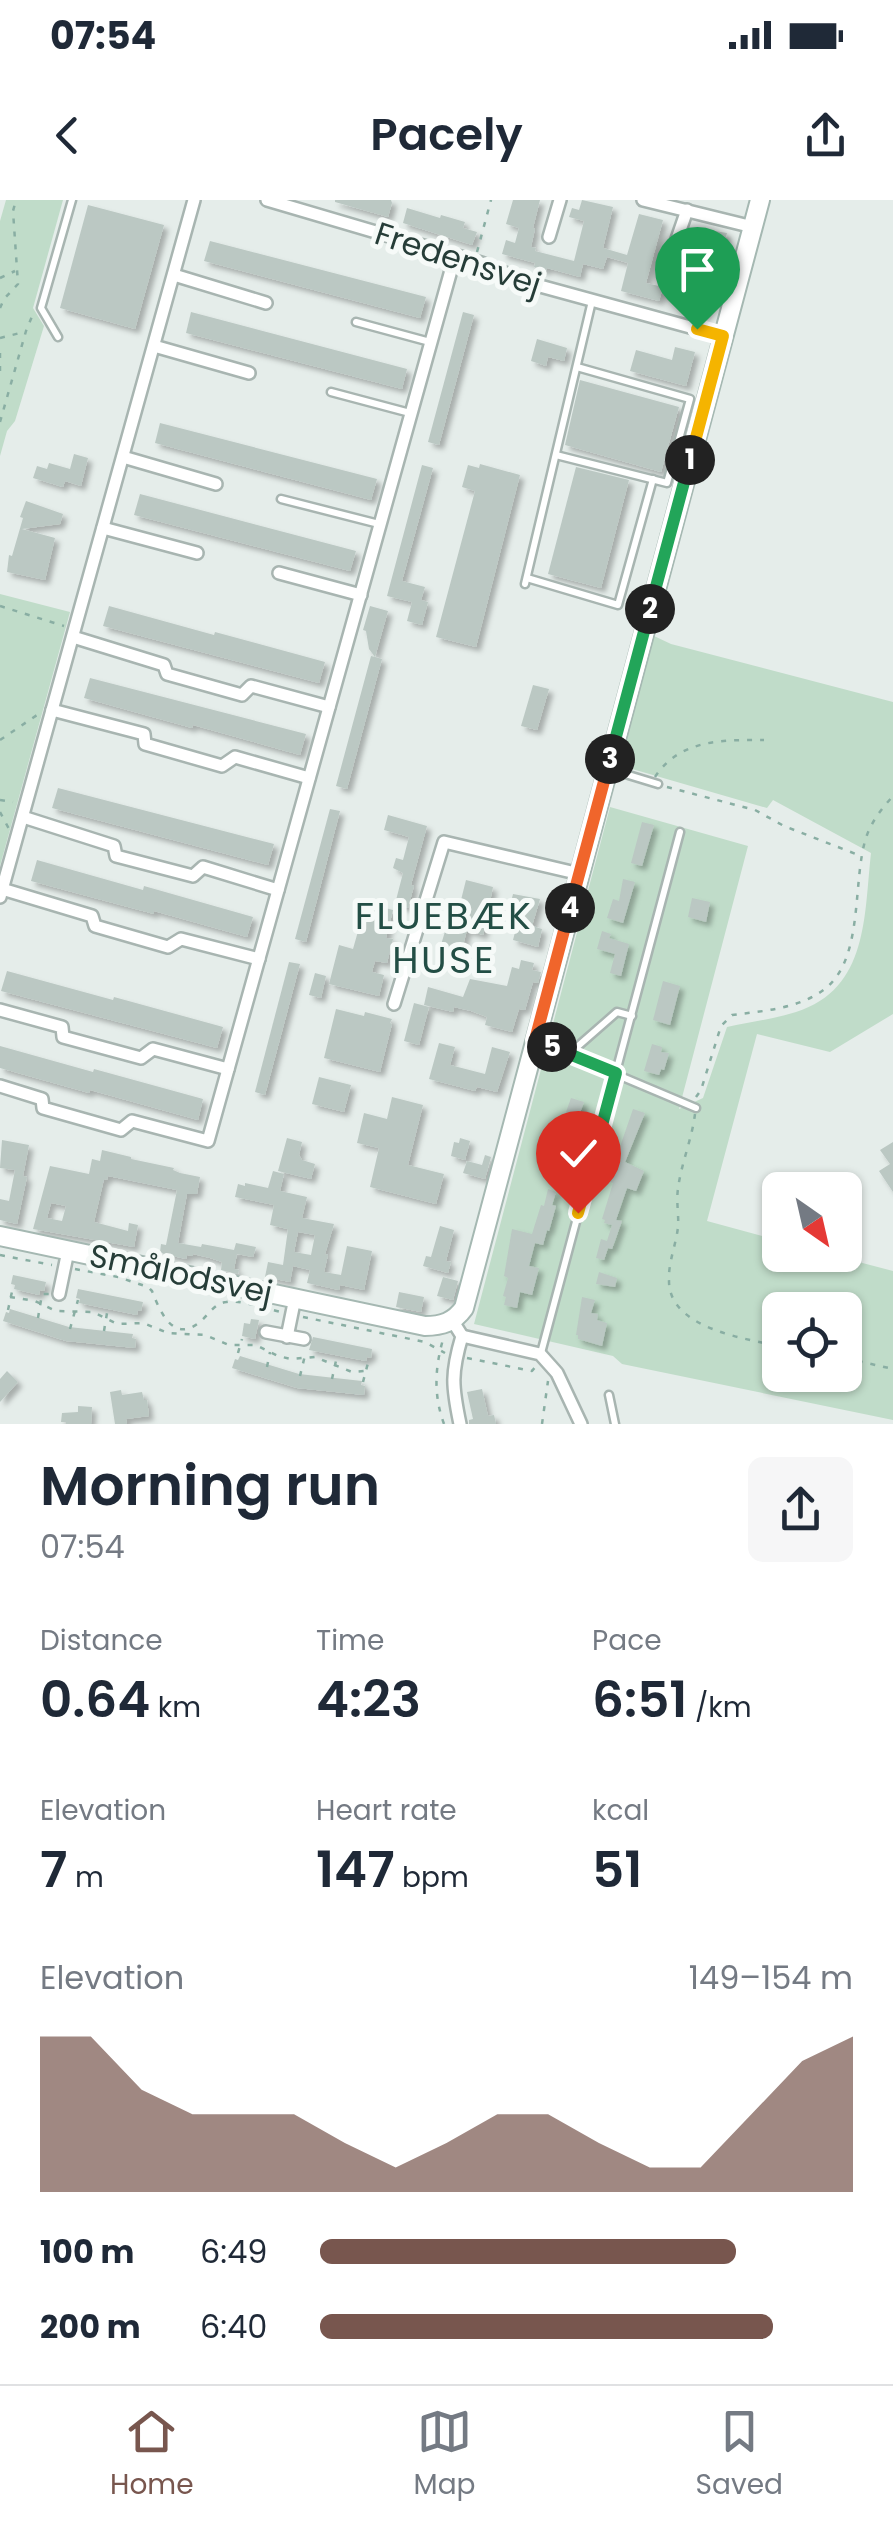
<!DOCTYPE html>
<html lang="en">
<head>
<meta charset="utf-8">
<style>
	body { margin:0; font-family:Poppins,sans-serif; background:#f6f6f7; color:#1f2937; height:100vh; display:flex; flex-direction:column; font-size:38px; white-space:nowrap }
	* { box-sizing:border-box; margin:0 }
	p { font-size:32px; color:#747a83 }
	.icon { flex:none; width:55px; height:55px; fill:none; stroke:currentColor; stroke-width:2; stroke-linecap:round; stroke-linejoin:round }
	.map { position:relative; height:1224px; overflow:hidden }
	.panel { display:flex; flex-direction:column; background:#fff; flex:1 }
	.panel>* { flex:none }
	.needle { width:65px; rotate:146deg }
	.fabs { position:absolute; left:762px; top:972px; display:grid; gap:20px }
	.fabs a { display:grid; place-items:center; width:100px; height:100px; border-radius:15px; background:#fff; box-shadow:0 2px 8px #0004; font-size:50px }
	.pin { position:absolute; display:grid; place-items:center; width:85px; height:85px; color:#fff; margin:-102px -42px; border-radius:50% 50% 50% 0; rotate:-45deg; box-shadow:0 0 10px #0007 }
	.pin .icon { rotate:45deg }
	.km { position:absolute; width:50px; height:50px; margin:-25px; border-radius:50%; background:#222; color:#fff; font-size:28px; line-height:50px; text-align:center }
	.round { display:grid; place-items:center; flex:none; width:105px; height:105px; border-radius:15px; background:#f6f6f7 }
	.overview { display:flex; align-items:center; justify-content:space-between; height:170px; padding:0 40px }
	h1 { font-size:55px; font-weight:600; line-height:75px }
	.metrics { display:grid; grid-template-columns:repeat(3,1fr); gap:15px; height:170px; padding:10px 40px }
	.metrics div { display:grid; align-content:center }
	.metrics b { font-size:50px; font-weight:600 }
	.metrics small { font-size:28px; font-weight:400 }
	.metrics p { font-size:28px }
	.chart { height:280px; padding:20px 40px }
	.chart p { display:flex; justify-content:space-between }
	.chart svg { width:100%; height:180px; margin-top:10px; fill:#78564e; opacity:.7 }
	ul { padding:0 40px; list-style:none; font-size:32px }
	li { display:grid; grid-template-columns:160px 120px 1fr; align-items:center; height:75px }
	li i { height:25px; border-radius:12px; background:#78564e }
	.status { display:flex; justify-content:space-between; align-items:center; height:70px; padding:0 50px; background:#fff; direction:ltr }
	.status svg { height:28px; fill:currentColor }
	header { display:flex; justify-content:space-between; align-items:center; height:130px; padding:0 40px; background:#fff; font-size:45px; font-weight:600 }
	.dock { display:flex; justify-content:space-around; align-items:center; height:140px; border-top:2px solid #e0e1e3; background:#fff; font-size:28px; color:#747a83 }
	.dock a { display:grid; justify-items:center; gap:5px }
	.dock .on { color:#78564e }
	.map>svg:first-child { display:block }
	.green { fill:#c0dcc9; fill-rule:evenodd }
	.building { fill:#bbc8c3; fill-rule:evenodd; filter:url(#shadow) }
	.lines { fill:none; stroke-linecap:round; stroke-linejoin:round }
	.lane-casing { stroke:#a8b5b1; stroke-width:11 }
	.street-casing { stroke:#a8b5b1; stroke-width:16 }
	.secondary-casing { stroke:#a5b8b2; stroke-width:22 }
	.path { stroke:#89aea3; stroke-width:2.5; stroke-dasharray:5 8; stroke-linecap:butt }
	.lane { stroke:#fff; stroke-width:6 }
	.street { stroke:#fff; stroke-width:11 }
	.secondary { stroke:#fff; stroke-width:18 }
	.split-1-casing { stroke:#fff; stroke-width:20 }
	.split-2-casing { stroke:#fff; stroke-width:20 }
	.split-3-casing { stroke:#fff; stroke-width:20 }
	.split-4-casing { stroke:#fff; stroke-width:20 }
	.split-5-casing { stroke:#fff; stroke-width:20 }
	.split-6-casing { stroke:#fff; stroke-width:20 }
	.split-7-casing { stroke:#fff; stroke-width:20 }
	.split-1 { stroke:#f5b400; stroke-width:12 }
	.split-2 { stroke:#22a559; stroke-width:12 }
	.split-3 { stroke:#22a559; stroke-width:12 }
	.split-4 { stroke:#f0652b; stroke-width:12 }
	.split-5 { stroke:#f0652b; stroke-width:12 }
	.split-6 { stroke:#22a559; stroke-width:12 }
	.split-7 { stroke:#f5b400; stroke-width:12 }
	.labels { text-anchor:middle; stroke-width:10; stroke-linejoin:round; paint-order:stroke }
	.street-label { font-size:32px; fill:#263d38; stroke:#f6faf8 }
	.quarter-label { font-size:38px; letter-spacing:2.5px; fill:#234e45; stroke:#f6faf8 }
</style>
</head>
<body>
<div class="status"><b>07:54</b><svg viewBox="0 0 49 12"><path d="M0 12V9h3v3zM5 12V6h3v6zM10 12V3h3v9zM15 12V0h3v12zM26 1h20v11H26zM47 4h2v5h-2z"/></svg></div>
<header><svg class="icon" aria-label="back" viewBox="0 0 24 24"><path d="M15 5l-7 7 7 7"/></svg>Pacely<svg class="icon" aria-label="share" viewBox="0 0 24 24"><path d="M12 15V3M7 8l5-5 5 5M5 13v7h14v-7"/></svg></header>
<div class="map">
<svg width="893" height="1224" viewBox="0 0 893 1224">
	<defs>
		<filter id="shadow"><feDropShadow dx="4.5" dy="4.5" stdDeviation="2.5" flood-color="#0004"/></filter>
	</defs>
	<rect width="100%" height="100%" fill="#e5edea"/>
	<g class="green">
		<polygon points="6,0 63,0 33,108 44,126 15,221 7,231 0,256 0,21"/>
		<path d="M 766,0 L 769,0 L 654,436 L 671,444 L 893,502 L 893,814 L 830,852 L 757,834 L 707,1021 L 780,1041 L 780,1055 L 832,1055 L 893,1071 L 893,1220 L 622,1164 L 613,1156 L 474,1124 L 610,607 L 748,646 L 679,909 L 703,898 L 727,827 C 750,822 774,819 796,812 C 869,789 864,714 871,653 L 773,600 L 767,608 L 615,564 ZM 780,1110 L 845,1110 L 845,1175 L 780,1175 Z"/>
		<polygon points="0,394 70,412 0,666"/>
	</g>
	<g class="building">
		<polygon points="335,0 391,0 392,3 388,17 335,2"/>
		<polygon points="513,0 540,0 533,28 535,29 531,47 536,48 535,51 574,61 584,21 569,17 572,8 579,10 582,0 613,7 603,48 627,55 639,14 663,20 646,83 663,87 659,101 621,91 628,63 607,57 603,69 583,64 580,77 547,68 546,71 534,67 535,63 502,54 506,40 515,43 519,28 506,24"/>
		<polygon points="88,5 164,25 135,129 60,108"/>
		<polygon points="407,8 440,18 441,15 465,22 463,28 477,32 472,45 403,23"/>
		<polygon points="709,30 727,33 723,48 733,51 731,59 720,56 714,79 700,76 695,96 709,100 705,114 676,106 678,98 663,94 666,79 680,82 692,46 697,47 702,31 708,32"/>
		<polygon points="210,41 426,97 420,118 204,61"/>
		<polygon points="191,112 407,169 402,189 186,133"/>
		<polygon points="463,112 474,115 439,245 428,242"/>
		<polygon points="537,139 567,148 564,161 548,157 546,166 531,161"/>
		<polygon points="675,147 695,152 686,186 630,171 636,150 672,160"/>
		<polygon points="580,180 679,207 661,272 565,245"/>
		<polygon points="160,223 377,279 371,300 155,243"/>
		<polygon points="74,254 88,258 81,286 65,281 63,287 33,278 37,266 47,269 49,263 70,269"/>
		<polygon points="480,264 520,275 476,447 436,437 475,291 462,287 468,265 479,268"/>
		<polygon points="422,265 433,268 402,381 425,387 421,400 428,402 422,425 407,421 412,402 387,396"/>
		<polygon points="576,267 629,280 601,388 548,374"/>
		<polygon points="140,294 356,351 350,371 134,315"/>
		<polygon points="26,301 63,314 60,324 22,329 55,338 45,380 7,372 9,355 12,356 23,318 20,317"/>
		<polygon points="109,406 214,435 215,432 325,462 319,483 103,426"/>
		<polygon points="370,406 388,411 375,457 382,459 347,589 336,586 371,456 375,457 369,449 366,431 363,430"/>
		<polygon points="90,478 306,534 300,555 193,525 192,528 84,498"/>
		<polygon points="533,485 549,489 537,530 521,526"/>
		<polygon points="58,588 274,644 268,665 52,608"/>
		<polygon points="330,609 340,611 306,742 295,739"/>
		<polygon points="388,615 427,626 411,685 414,686 408,708 395,704 403,673 393,668 396,658 403,660 409,637 384,630"/>
		<polygon points="642,622 654,625 642,666 631,663"/>
		<polygon points="37,660 143,690 144,686 253,717 247,737 154,711 154,714 31,681"/>
		<polygon points="623,679 635,682 623,723 607,718 613,699 619,701"/>
		<polygon points="466,680 493,687 483,735 467,730 461,753 440,748 447,725 450,726 456,703 460,704"/>
		<polygon points="513,694 540,699 532,726 542,729 538,747 513,740 521,709 510,706"/>
		<polygon points="692,698 710,702 706,722 688,717"/>
		<polygon points="366,703 393,710 386,738 393,739 387,763 375,761 372,772 384,775 379,796 329,784 339,745 353,749"/>
		<polygon points="602,731 611,734 609,738 629,744 621,776 610,773 615,754 597,749"/>
		<polygon points="521,760 534,763 532,770 541,772 538,783 533,782 525,810 519,809 512,832 485,825 487,817 471,811 454,807 453,812 424,805 428,787 463,797 470,779 507,786 512,767 519,769"/>
		<polygon points="289,762 300,764 265,895 255,892"/>
		<polygon points="7,771 113,800 114,797 223,827 217,848 1,791"/>
		<polygon points="315,773 326,776 321,798 309,795"/>
		<polygon points="663,781 680,786 670,825 653,820"/>
		<polygon points="414,803 429,807 419,845 404,841"/>
		<polygon points="336,809 364,816 365,812 392,819 390,823 392,824 380,872 324,858"/>
		<polygon points="439,843 455,847 450,865 485,874 492,847 510,852 497,892 477,887 475,891 429,879"/>
		<polygon points="652,844 662,847 661,852 669,853 664,870 661,869 659,875 644,871"/>
		<polygon points="0,846 93,872 94,869 203,899 198,920 90,890 89,893 0,868"/>
		<polygon points="319,877 351,885 344,912 312,904"/>
		<polygon points="392,897 423,905 408,965 444,974 436,1004 370,987 379,948 357,943 364,913 387,919"/>
		<polygon points="571,898 584,902 572,935 569,933 563,949 554,946"/>
		<polygon points="633,909 645,913 625,962 644,971 636,991 627,988 616,1020 622,1021 612,1049 608,1048 604,1060 596,1058 601,1039 607,1041 612,1025 604,1023 605,1020 602,1019 613,983 610,982 612,974 611,973"/>
		<polygon points="287,938 302,942 299,955 302,960 315,964 311,979 278,971"/>
		<polygon points="460,938 470,941 465,960 451,956 454,942 459,943"/>
		<polygon points="2,940 29,945 23,976 27,977 17,1024 0,1020 0,999 9,1001 15,970 0,968"/>
		<polygon points="893,942 893,992 879,971 890,964 880,950"/>
		<path d="M 102,950 L 131,957 L 131,959 L 174,968 L 173,970 L 180,973 L 200,977 L 197,994 L 187,994 L 178,1043 L 201,1047 L 202,1044 L 234,1050 L 236,1043 L 256,1047 L 253,1057 L 237,1054 L 234,1069 L 239,1070 L 238,1074 L 221,1070 L 222,1062 L 210,1058 L 193,1054 L 193,1056 L 187,1055 L 186,1059 L 164,1054 L 160,1052 L 161,1044 L 166,1045 L 177,990 L 108,976 L 107,980 L 104,979 L 94,1022 L 128,1031 L 129,1023 L 138,1025 L 134,1047 L 33,1029 L 50,966 L 89,974 L 92,959 L 100,961 ZM 51,1003 L 66,1006 L 62,1021 L 47,1018 Z"/>
		<polygon points="485,955 491,957 485,979 463,973 467,961 482,965"/>
		<path d="M 273,971 L 284,974 L 280,991 L 307,997 L 302,1018 L 334,1024 L 325,1054 L 328,1055 L 324,1072 L 341,1075 L 347,1046 L 372,1051 L 364,1090 L 340,1085 L 339,1090 L 307,1083 L 310,1070 L 293,1066 L 290,1082 L 265,1077 L 268,1062 L 283,1065 L 288,1029 L 270,1025 L 274,1005 L 235,997 L 238,984 L 245,986 L 245,983 L 268,988 ZM 298,1032 L 315,1035 L 311,1055 L 294,1052 Z"/>
		<polygon points="548,989 556,992 552,1005 556,1006 549,1031 547,1030 543,1045 535,1043 529,1066 539,1068 532,1095 520,1092 517,1108 504,1105 506,1097 503,1096 508,1078 504,1076 512,1029 532,1034 541,1005 544,1006"/>
		<polygon points="440,1026 454,1030 446,1061 451,1062 448,1073 423,1066 426,1056 431,1057"/>
		<polygon points="599,1072 617,1078 615,1087 596,1084"/>
		<polygon points="13,1075 46,1082 44,1091 40,1090 39,1095 14,1089 15,1085 11,1084"/>
		<polygon points="443,1077 458,1081 453,1100 437,1096"/>
		<polygon points="78,1089 143,1102 141,1111 138,1110 137,1115 79,1103 80,1099 76,1098"/>
		<polygon points="399,1092 424,1097 421,1112 396,1107"/>
		<polygon points="582,1097 595,1100 591,1113 598,1114 597,1120 607,1123 602,1146 578,1139 578,1135 576,1135"/>
		<polygon points="10,1109 69,1127 133,1134 132,1138 136,1139 135,1148 66,1141 3,1121 6,1112 9,1113"/>
		<polygon points="251,1119 259,1120 255,1139 242,1136 244,1123 250,1124"/>
		<polygon points="313,1137 372,1149 371,1158 367,1157 366,1161 309,1150"/>
		<polygon points="240,1156 299,1174 362,1181 361,1185 365,1186 364,1195 297,1188 232,1168 235,1159 238,1160"/>
		<polygon points="7,1171 18,1182 0,1202 0,1179"/>
		<polygon points="482,1189 488,1216 494,1215 496,1224 469,1224 469,1220 473,1219 467,1192"/>
		<polygon points="121,1190 122,1195 142,1192 144,1200 147,1200 149,1216 126,1219 127,1224 115,1224 110,1192"/>
		<polygon points="78,1206 92,1207 91,1224 66,1224 66,1222 61,1222 62,1213 78,1212"/>
	</g>
	<g class="lines">
		<g class="lane-casing">
			<g id="lane">
				<polyline points="356,122 430,142"/>
				<polyline points="58,137 41,108 72,0"/>
				<polyline points="331,192 410,213"/>
				<polyline points="556,255 667,283 690,199 577,167"/>
				<polyline points="281,299 379,324"/>
				<polyline points="527,378 618,405 653,279"/>
				<polyline points="525,384 592,101"/>
				<polyline points="612,570 658,584"/>
				<polyline points="537,841 696,908"/>
				<polyline points="569,854 617,812 632,816"/>
				<polyline points="541,1153 680,632"/>
				<polyline points="609,1195 615,1224"/>
			</g>
		</g>
		<g class="street-casing">
			<g id="street">
				<polyline points="267,0 481,63 529,83 723,136"/>
				<polyline points="643,0 753,27"/>
				<polyline points="549,37 560,0"/>
				<polyline points="667,68 687,10"/>
				<polyline points="174,75 266,103"/>
				<polyline points="154,146 249,173"/>
				<polyline points="123,257 216,284"/>
				<polyline points="103,328 197,353"/>
				<polyline points="279,373 361,395"/>
				<polyline points="73,437 164,465 167,474 242,495 251,486 329,507"/>
				<polyline points="52,510 144,534 145,544 222,566 235,557 309,578"/>
				<polyline points="23,617 114,646 116,656 193,676 203,667 278,690"/>
				<polyline points="2,689 92,716 95,726 168,747 181,739 259,759"/>
				<polyline points="0,697 194,0"/>
				<polyline points="394,804 444,642 580,674"/>
				<polyline points="0,810 62,827 63,837 141,858 153,849 228,869"/>
				<polyline points="0,886 42,899 43,908 121,930 132,921 208,941 455,56"/>
				<polyline points="59,1094 68,1051"/>
				<path d="M 452,1120 L 462,1136 C 451,1173 452,1186 460,1224"/>
				<polyline points="266,1132 304,1139"/>
				<polyline points="462,1136 540,1154 557,1173 581,1224"/>
				<polyline points="287,1137 295,1098"/>
			</g>
		</g>
		<g class="secondary-casing">
			<path id="secondary" d="M 0,1036 L 425,1126 C 442,1126 454,1122 464,1108 L 760,0"/>
		</g>
		<g class="path">
			<polyline points="477,52 491,0"/>
			<polyline points="0,78 15,71"/>
			<polyline points="0,108 4,99 18,84 13,11 16,0"/>
			<polyline points="0,138 24,132"/>
			<polyline points="0,153 0,171"/>
			<polyline points="0,222 26,131 33,114"/>
			<polyline points="0,406 64,426"/>
			<polyline points="0,540 40,513"/>
			<path d="M 655,577 C 680,539 722,540 764,540"/>
			<polyline points="667,587 755,610 784,626 861,656"/>
			<polyline points="0,600 13,602"/>
			<polyline points="0,612 9,629"/>
			<path d="M 696,897 L 701,890 L 721,826 L 732,815 C 763,811 796,809 822,791 C 866,761 851,679 867,635 C 872,621 883,607 893,596"/>
			<path d="M 695,914 C 692,939 681,964 678,989 C 676,1001 679,1015 678,1027 C 676,1045 668,1063 669,1081 C 669,1128 745,1139 780,1146"/>
			<polyline points="0,1055 52,1065"/>
			<path d="M 75,1069 L 118,1077 L 148,1087 L 152,1091 C 160,1111 173,1145 201,1121 C 209,1114 214,1104 226,1102 C 239,1099 267,1109 281,1112"/>
			<polyline points="10,1097 35,1101 56,1111 93,1112 117,1124 143,1123 168,1133 205,1135 229,1145 256,1145 278,1156 291,1159 315,1157 352,1172 365,1171"/>
			<polyline points="8,1110 13,1087"/>
			<polyline points="303,1117 425,1142 445,1153"/>
			<polyline points="38,1118 42,1094 50,1094"/>
			<polyline points="70,1129 78,1100"/>
			<polyline points="104,1131 108,1107"/>
			<polyline points="238,1153 242,1139"/>
			<polyline points="467,1158 532,1171 536,1166"/>
			<polyline points="845,1158 893,1169"/>
			<polyline points="267,1167 270,1152"/>
			<polyline points="300,1176 306,1151"/>
			<polyline points="332,1179 337,1156"/>
			<polyline points="363,1182 369,1159"/>
			<path d="M 444,1224 C 433,1194 435,1166 444,1136"/>
			<polyline points="542,1224 548,1181"/>
		</g>
		<use href="#lane" class="lane"/>
		<use href="#street" class="street"/>
		<use href="#secondary" class="secondary"/>
	</g>
	<g class="lines">
		<g class="split-1-casing">
			<polyline id="split-1" points="690,260 723,136 697,129"/>
		</g>
		<g class="split-2-casing">
			<polyline id="split-2" points="650,409 690,260"/>
		</g>
		<g class="split-3-casing">
			<polyline id="split-3" points="610,559 650,409"/>
		</g>
		<g class="split-4-casing">
			<polyline id="split-4" points="570,708 610,559"/>
		</g>
		<g class="split-5-casing">
			<polyline id="split-5" points="552,847 535,840 570,708"/>
		</g>
		<g class="split-6-casing">
			<polyline id="split-6" points="552,847 616,873 594,955"/>
		</g>
		<g class="split-7-casing">
			<polyline id="split-7" points="578,1013 594,955"/>
		</g>
		<use href="#split-1" class="split-1"/>
		<use href="#split-2" class="split-2"/>
		<use href="#split-3" class="split-3"/>
		<use href="#split-4" class="split-4"/>
		<use href="#split-5" class="split-5"/>
		<use href="#split-6" class="split-6"/>
		<use href="#split-7" class="split-7"/>
	</g>
	<g class="labels">
		<g class="street-label">
			<text transform="translate(458 59) rotate(18)" y="11">Fredensvej</text>
			<text transform="translate(181 1074) rotate(12)" y="11">Smålodsvej</text>
		</g>
		<g class="quarter-label">
			<text x="444" y="729">FLUEBÆK<tspan x="444" dy="44">HUSE</tspan></text>
		</g>
	</g>
</svg>
<div class="fabs">
<a><svg class="needle" viewBox="-14 -14 28 28"><path d="M0-13l5 13h-10z" fill="#e53935"/><path d="M0 13l5-13h-10z" fill="#747a83"/></svg></a>
<a><svg class="icon" aria-label="locate" viewBox="0 0 24 24"><circle cx="12" cy="12" r="6"/><path d="M12 2v4M12 18v4M2 12h4M18 12h4"/></svg></a>
</div>
<div class="pin" style="left:697px;top:129px;background:#1e9e55"><svg class="icon" aria-label="arrive" viewBox="0 0 24 24"><path d="M6 21V4h12l-3 4 3 4H6"/></svg></div>
<div class="pin" style="left:578px;top:1013px;background:#d93025"><svg class="icon" aria-label="check" viewBox="0 0 24 24"><path d="M5 12l5 5 9-10"/></svg></div>
<b class="km" style="left:690px;top:260px">1</b>
<b class="km" style="left:650px;top:409px">2</b>
<b class="km" style="left:610px;top:559px">3</b>
<b class="km" style="left:570px;top:708px">4</b>
<b class="km" style="left:552px;top:847px">5</b>
</div>
<section class="panel">
<div class="overview"><div><h1>Morning run</h1><p>07:54</p></div><a class="round"><svg class="icon" aria-label="share" viewBox="0 0 24 24"><path d="M12 15V3M7 8l5-5 5 5M5 13v7h14v-7"/></svg></a></div>
<div class="metrics">
<div><p>Distance</p><b>0.64<small> km</small></b></div>
<div><p>Time</p><b>4:23</b></div>
<div><p>Pace</p><b>6:51<small> /km</small></b></div>
</div>
<div class="metrics">
<div><p>Elevation</p><b>7<small> m</small></b></div>
<div><p>Heart rate</p><b>147<small> bpm</small></b></div>
<div><p>kcal</p><b>51</b></div>
</div>
<div class="chart"><p><span>Elevation</span>149–154 m</p>
<svg viewBox="0 0 160 44" preserveAspectRatio="none"><path d="M0 44V6L10 6L20 19L30 25L40 25L50 25L60 32L70 38L80 32L90 25L100 25L110 32L120 38L130 38L140 25L150 12L160 6V44z"/></svg>
</div>
<ul>
<li><b>100 m</b>6:49<i style="width:78%"></i></li>
<li><b>200 m</b>6:40<i style="width:85%"></i></li>
</ul>
</section>
<nav class="dock">
<a class="on"><svg class="icon" aria-label="home" viewBox="0 0 24 24"><path d="M3 11l9-7 9 7M6 9v11h12V9"/></svg>Home</a>
<a><svg class="icon" aria-label="map" viewBox="0 0 24 24"><path d="M3 6l6-2 6 2 6-2v14l-6 2-6-2-6 2zM9 4v14M15 6v14"/></svg>Map</a>
<a><svg class="icon" aria-label="saved" viewBox="0 0 24 24"><path d="M7 4h10v16l-5-4-5 4z"/></svg>Saved</a>
</nav>
</body>
</html>
